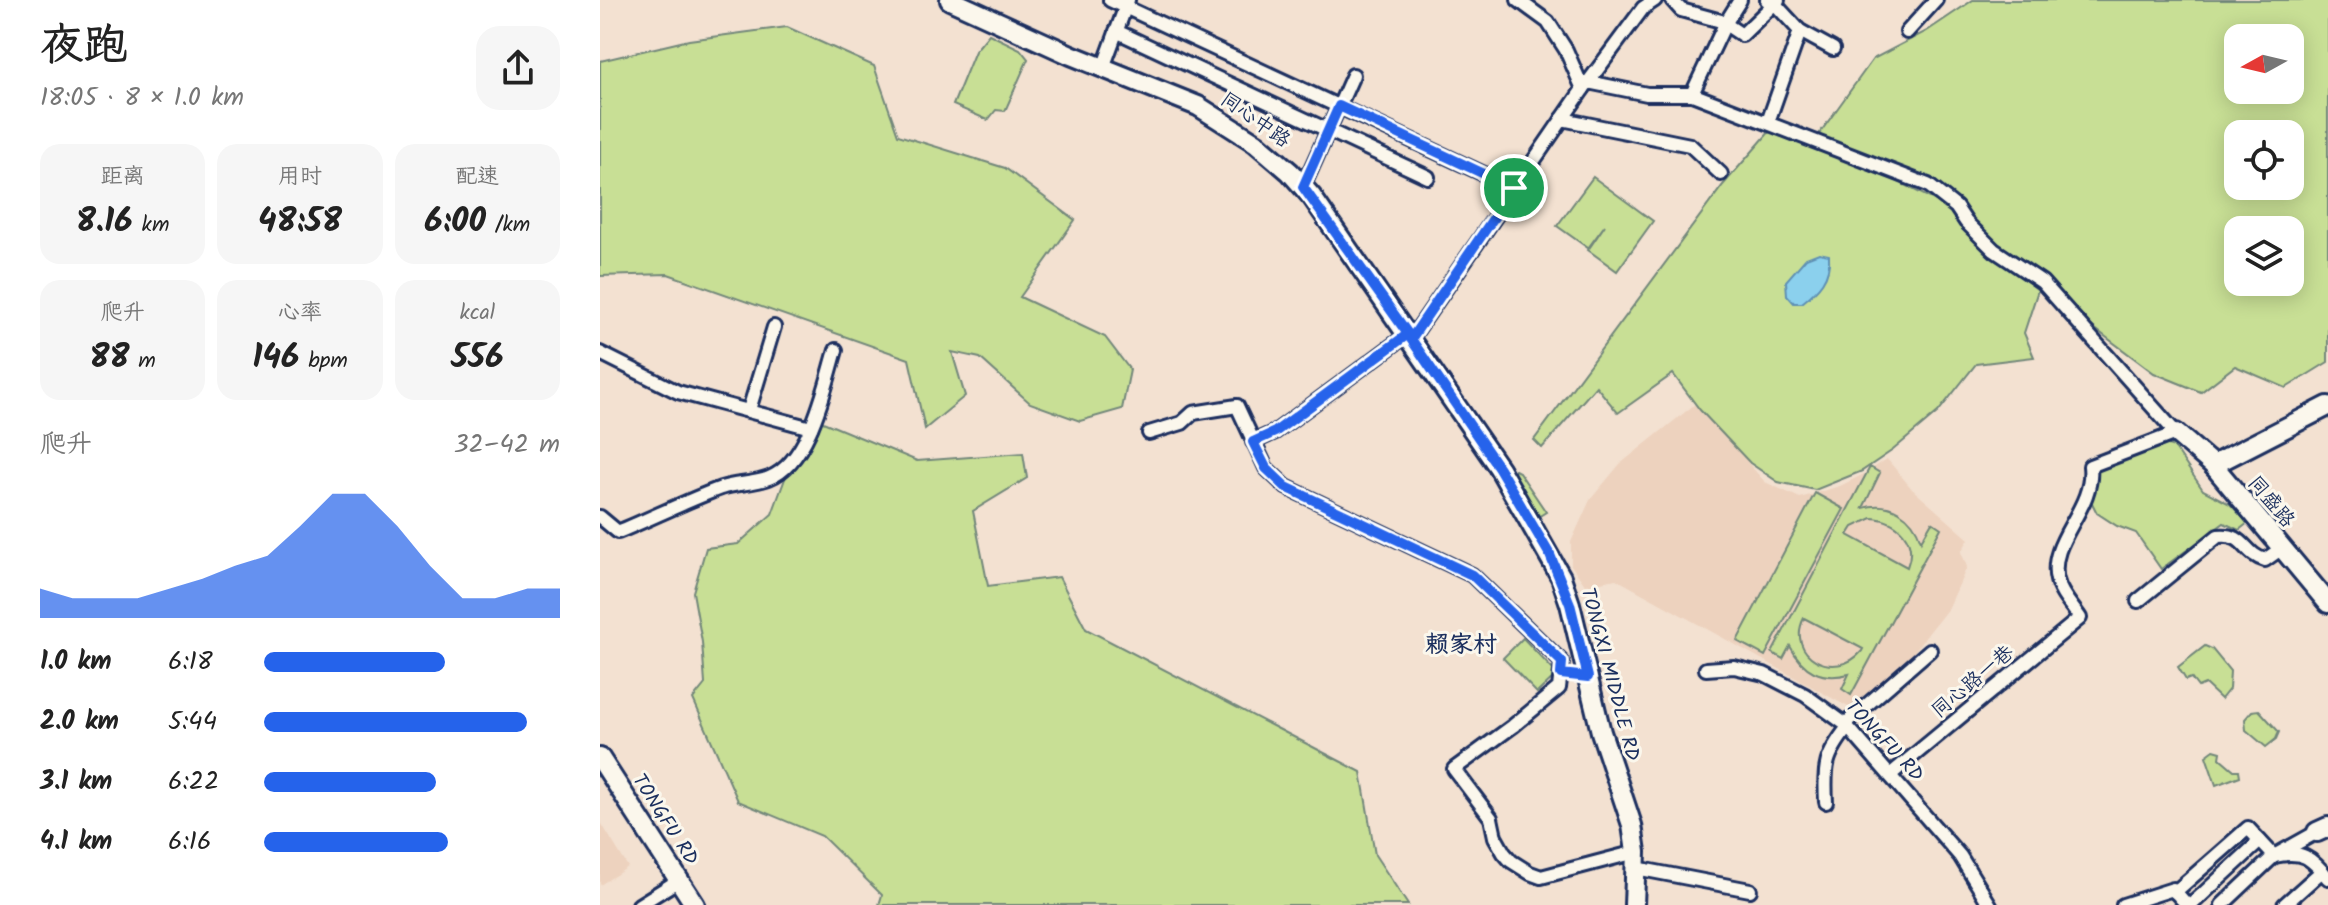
<!DOCTYPE html>
<html lang="zh">
<head>
<meta charset="utf-8">
<style>
	body { margin:0; font-family:Kalam,"LXGW WenKai TC",sans-serif; background:#f6f6f6; color:#222; height:100vh; display:flex; flex-direction:column; font-size:30px; white-space:nowrap }
	* { box-sizing:border-box; margin:0 }
	p { font-size:26px; color:#767676 }
	.icon { flex:none; width:44px; height:44px; fill:none; stroke:currentColor; stroke-width:2; stroke-linecap:round; stroke-linejoin:round }
	.map { position:relative; flex:1; overflow:hidden }
	.drawer { display:flex; flex-direction:column; background:#fff; width:600px }
	.drawer>* { flex:none }
	.needle { width:52px; rotate:262deg }
	.buttons { position:absolute; left:1624px; top:24px; display:grid; gap:16px }
	.buttons a { display:grid; place-items:center; width:80px; height:80px; border-radius:16px; background:#fff; box-shadow:0 4px 20px #0003; font-size:40px }
	.pin { position:absolute; display:grid; place-items:center; width:68px; height:68px; color:#fff; margin:-34px; border:4px solid #fff; border-radius:50%; box-shadow:0 2px 8px #0007 }
	.round { display:grid; place-items:center; flex:none; width:84px; height:84px; border-radius:24px; background:#f6f6f6 }
	.overview { display:flex; align-items:center; justify-content:space-between; height:136px; padding:0 40px }
	h1 { font-size:44px; font-weight:700; line-height:60px }
	.metrics { display:grid; grid-template-columns:repeat(3,1fr); gap:12px; height:136px; padding:8px 40px }
	.metrics div { display:grid; align-content:center; border-radius:20px; background:#f6f6f6; text-align:center }
	.metrics b { font-size:34px; font-weight:700 }
	.metrics small { font-size:22px; font-weight:400 }
	.metrics p { font-size:22px }
	.chart { height:224px; padding:16px 40px }
	.chart p { display:flex; justify-content:space-between }
	.chart svg { width:100%; height:144px; margin-top:8px; fill:#2563eb; opacity:.7 }
	ul { padding:0 40px; list-style:none; font-size:26px }
	li { display:grid; grid-template-columns:128px 96px 1fr; align-items:center; height:60px }
	li i { height:20px; border-radius:10px; background:#2563eb }
	main { display:flex; flex:1; min-height:0 }
	.map>svg:first-child { display:block }
	.built { fill:#edd2be }
	.green { fill:#c8df95; stroke:#72877a; stroke-width:2; fill-rule:evenodd }
	.water { fill:#8bd0ed; stroke:#5e90b4; stroke-width:2 }
	.lines { fill:none; stroke-linecap:round; stroke-linejoin:round }
	.street-casing { stroke:#1b2f5e; stroke-width:18 }
	.secondary-casing { stroke:#1b2f5e; stroke-width:24 }
	.street { stroke:#fbf7ec; stroke-width:12 }
	.secondary { stroke:#fbf7ec; stroke-width:18 }
	.route-casing { stroke:#fff; stroke-width:16 }
	.route { stroke:#2563eb; stroke-width:10 }
	.labels { text-anchor:middle; stroke-width:6; stroke-linejoin:round; paint-order:stroke }
	.street-label { font-size:20px; fill:#1b2f5e; stroke:#fbf7ec }
	.quarter-label { font-size:24px; font-weight:bold; fill:#1b2f5e; stroke:#fbf7ec }
</style>
</head>
<body>
<main>
<section class="drawer">
<div class="overview"><div><h1>夜跑</h1><p>18:05 · 8 × 1.0 km</p></div><a class="round"><svg class="icon" aria-label="share" viewBox="0 0 24 24"><path d="M12 15V3M7 8l5-5 5 5M5 13v7h14v-7"/></svg></a></div>
<div class="metrics">
<div><p>距离</p><b>8.16<small> km</small></b></div>
<div><p>用时</p><b>48:58</b></div>
<div><p>配速</p><b>6:00<small> /km</small></b></div>
</div>
<div class="metrics">
<div><p>爬升</p><b>88<small> m</small></b></div>
<div><p>心率</p><b>146<small> bpm</small></b></div>
<div><p>kcal</p><b>556</b></div>
</div>
<div class="chart"><p><span>爬升</span>32–42 m</p>
<svg viewBox="0 0 160 44" preserveAspectRatio="none"><path d="M0 44V35L10 38L20 38L30 38L40 35L50 32L60 28L70 25L80 16L90 6L100 6L110 16L120 28L130 38L140 38L150 35L160 35V44z"/></svg>
</div>
<ul>
<li><b>1.0 km</b>6:18<i style="width:61%"></i></li>
<li><b>2.0 km</b>5:44<i style="width:89%"></i></li>
<li><b>3.1 km</b>6:22<i style="width:58%"></i></li>
<li><b>4.1 km</b>6:16<i style="width:62%"></i></li>
</ul>
</section>
<div class="map">
<svg width="1728" height="905" viewBox="0 0 1728 905">
	<rect width="100%" height="100%" fill="#f3e1d1"/>
	<filter id="ink" filterUnits="userSpaceOnUse"><feTurbulence type="fractalNoise" baseFrequency=".0125" numOctaves="2"/><feDisplacementMap in="SourceGraphic" scale="16" xChannelSelector="R" yChannelSelector="G"/><feConvolveMatrix kernelMatrix="1 2 1 2 8 2 1 2 1" color-interpolation-filters="sRGB"/></filter>
	<g filter="url(#ink)">
		<g class="built">
			<polygon points="1114,389 1121,419 1148,463 1165,482 1200,498 1240,486 1264,474 1287,459 1312,489 1369,539 1361,552 1367,567 1349,607 1309,658 1250,708 1016,579 985,585 971,565 971,542 990,500 1020,464"/>
			<polygon points="0,821 28,867 0,885"/>
		</g>
		<g class="green">
			<path d="M 1373,0 L 1728,0 L 1728,362 L 1686,388 L 1635,366 L 1601,392 L 1554,373 L 1490,325 L 1446,276 L 1406,254 L 1372,225 L 1364,208 L 1310,171 L 1217,137 L 1273,59 L 1327,31 ZM 1638,38 L 1690,38 L 1690,90 L 1638,90 ZM 1638,134 L 1690,134 L 1690,186 L 1638,186 ZM 1638,230 L 1690,230 L 1690,282 L 1638,282 Z"/>
			<polygon points="187,27 274,66 298,135 405,168 475,220 420,297 505,337 530,370 522,409 480,421 430,403 380,358 352,352 365,396 325,429 309,359 68,274 0,276 0,61 89,40"/>
			<polygon points="389,34 420,49 428,59 405,111 396,110 388,120 353,105 375,51"/>
			<polygon points="1171,130 1265,165 1350,208 1383,247 1438,290 1424,333 1434,357 1376,364 1338,412 1293,450 1262,471 1215,490 1178,482 1150,463 1100,410 1073,374 1018,413 996,386 942,448 934,440 1123,185"/>
			<polygon points="993,177 1053,221 1017,271 988,250 1005,225 988,248 957,226"/>
			<polygon points="211,417 317,461 423,453 427,478 373,511 388,586 459,577 486,629 761,772 775,855 808,905 279,905 282,895 222,836 138,801 93,699 105,684 102,642 93,592 106,548 138,544 172,514 203,430"/>
			<polygon points="1562,443 1574,447 1603,490 1630,504 1648,523 1639,530 1624,523 1561,569 1536,533 1517,526 1497,513 1490,499 1494,476 1502,466"/>
			<path d="M 1270,467 L 1280,473 L 1263,508 C 1290,500 1313,515 1321,541 L 1332,522 L 1341,528 L 1251,695 L 1242,689 L 1249,674 C 1221,681 1203,671 1190,646 L 1183,659 L 1172,653 ZM 1272,518 C 1298,520 1318,540 1307,567 L 1248,535 L 1253,527 ZM 1204,618 L 1263,649 L 1262,651 C 1235,683 1185,655 1204,618 Z"/>
			<polygon points="915,470 919,472 946,512 933,520 912,473"/>
			<polygon points="1215,493 1244,509 1165,656 1137,641"/>
			<polygon points="923,638 957,674 937,693 903,658"/>
			<polygon points="1605,646 1612,649 1630,671 1629,689 1621,699 1605,684 1598,687 1591,678 1586,680 1578,667"/>
			<polygon points="1659,710 1679,732 1676,739 1666,747 1646,730 1645,719 1652,711"/>
			<polygon points="1614,750 1621,752 1620,758 1634,770 1639,770 1640,776 1616,785 1606,756"/>
		</g>
		<path class="water" d="M 1219,253 L 1229,255 C 1231,278 1218,290 1202,303 L 1194,303 L 1187,295 L 1186,281 L 1206,258 Z"/>
		<g class="lines">
			<g class="street-casing">
				<g id="street">
					<polyline points="510,0 914,188"/>
					<polyline points="918,0 948,22 966,50 983,89"/>
					<polyline points="1072,0 1081,10 1121,21 1142,35 1178,0"/>
					<polyline points="1167,0 1176,5 1200,31 1233,49"/>
					<polyline points="516,31 828,177"/>
					<polyline points="1307,32 1336,0"/>
					<polyline points="503,68 528,0"/>
					<path d="M 988,82 L 1047,94 L 1092,94 L 1328,185 L 1356,207 L 1366,222 L 1394,250 L 1442,282 L 1576,433 L 1490,466 C 1495,509 1447,541 1457,580 C 1460,594 1472,606 1480,618 L 1290,775"/>
					<polyline points="1092,94 1125,24 1140,0"/>
					<polyline points="962,119 1090,145 1121,174"/>
					<polyline points="1168,122 1200,31"/>
					<polyline points="703,187 753,75"/>
					<polyline points="811,339 983,89 1043,8 1055,0"/>
					<polyline points="0,353 78,392 211,428"/>
					<polyline points="149,410 174,327"/>
					<polyline points="549,433 582,423 593,413 637,406 666,468 686,487 872,575 962,662 959,688 913,726 854,769 891,818 895,837 904,853 911,861 930,873 941,877 1036,852"/>
					<polyline points="653,442 675,432 808,334"/>
					<path d="M 0,517 L 18,532 C 52,518 86,501 121,488 C 136,483 154,484 169,478 C 210,462 225,387 236,350"/>
					<path d="M 1538,601 L 1618,536 C 1646,533 1643,554 1665,560 L 1682,548"/>
					<polyline points="1106,669 1134,667 1164,674 1205,695 1245,724 1360,856 1390,905"/>
					<polyline points="1245,724 1330,650"/>
					<path d="M 1226,802 C 1224,766 1225,756 1248,727"/>
					<polyline points="1036,868 1150,890"/>
					<path d="M 1575,892 L 1648,828 L 1674,856 C 1703,850 1710,857 1728,878"/>
					<polyline points="39,905 79,880"/>
					<polyline points="1523,905 1573,889 1587,905"/>
					<polyline points="1591,905 1660,841"/>
					<polyline points="1622,905 1674,856 1717,832"/>
					<polyline points="1684,905 1722,871"/>
				</g>
			</g>
			<g class="secondary-casing">
				<g id="secondary">
					<polyline points="350,0 471,55 598,106 656,143 690,172 712,197 899,468 961,577 970,604 1001,732 1032,825 1036,852 1034,905"/>
					<polyline points="1576,433 1613,465 1728,603"/>
					<polyline points="1613,465 1728,406"/>
					<polyline points="0,758 95,905"/>
					<polyline points="1717,832 1728,827"/>
				</g>
			</g>
			<use href="#street" class="street"/>
			<use href="#secondary" class="secondary"/>
		</g>
	</g>
	<g class="lines" filter="url(#ink)">
		<g class="route-casing">
			<polygon id="route" points="739,106 914,188 811,339 899,468 950,555 970,604 988,677 961,674 962,662 872,575 686,487 666,468 653,442 675,432 808,334 703,187"/>
		</g>
		<use href="#route" class="route"/>
	</g>
	<g class="labels">
		<g class="street-label">
			<text transform="translate(656 119) rotate(35)" y="7">同心中路</text>
			<text transform="translate(1672 501) rotate(50)" y="7">同盛路</text>
			<text transform="translate(1011 674) rotate(75)" y="7">TONGXI MIDDLE RD</text>
			<text transform="translate(1372 681) rotate(-40)" y="7">同心路一巷</text>
			<text transform="translate(1285 740) rotate(47)" y="7">TONGFU RD</text>
			<text transform="translate(66 819) rotate(57)" y="7">TONGFU RD</text>
		</g>
		<g class="quarter-label">
			<text x="861" y="652">赖家村</text>
		</g>
	</g>
</svg>
<div class="buttons">
<a><svg class="needle" viewBox="-14 -14 28 28"><path d="M0-13l5 13h-10z" fill="#e53935"/><path d="M0 13l5-13h-10z" fill="#767676"/></svg></a>
<a><svg class="icon" aria-label="locate" viewBox="0 0 24 24"><circle cx="12" cy="12" r="6"/><path d="M12 2v4M12 18v4M2 12h4M18 12h4"/></svg></a>
<a><svg class="icon" aria-label="layers" viewBox="0 0 24 24"><path d="M12 4l9 5-9 5-9-5zM3 14l9 5 9-5"/></svg></a>
</div>
<div class="pin" style="left:914px;top:188px;background:#1e9e55"><svg class="icon" aria-label="arrive" viewBox="0 0 24 24"><path d="M6 21V4h12l-3 4 3 4H6"/></svg></div>
</div>
</main>
</body>
</html>
